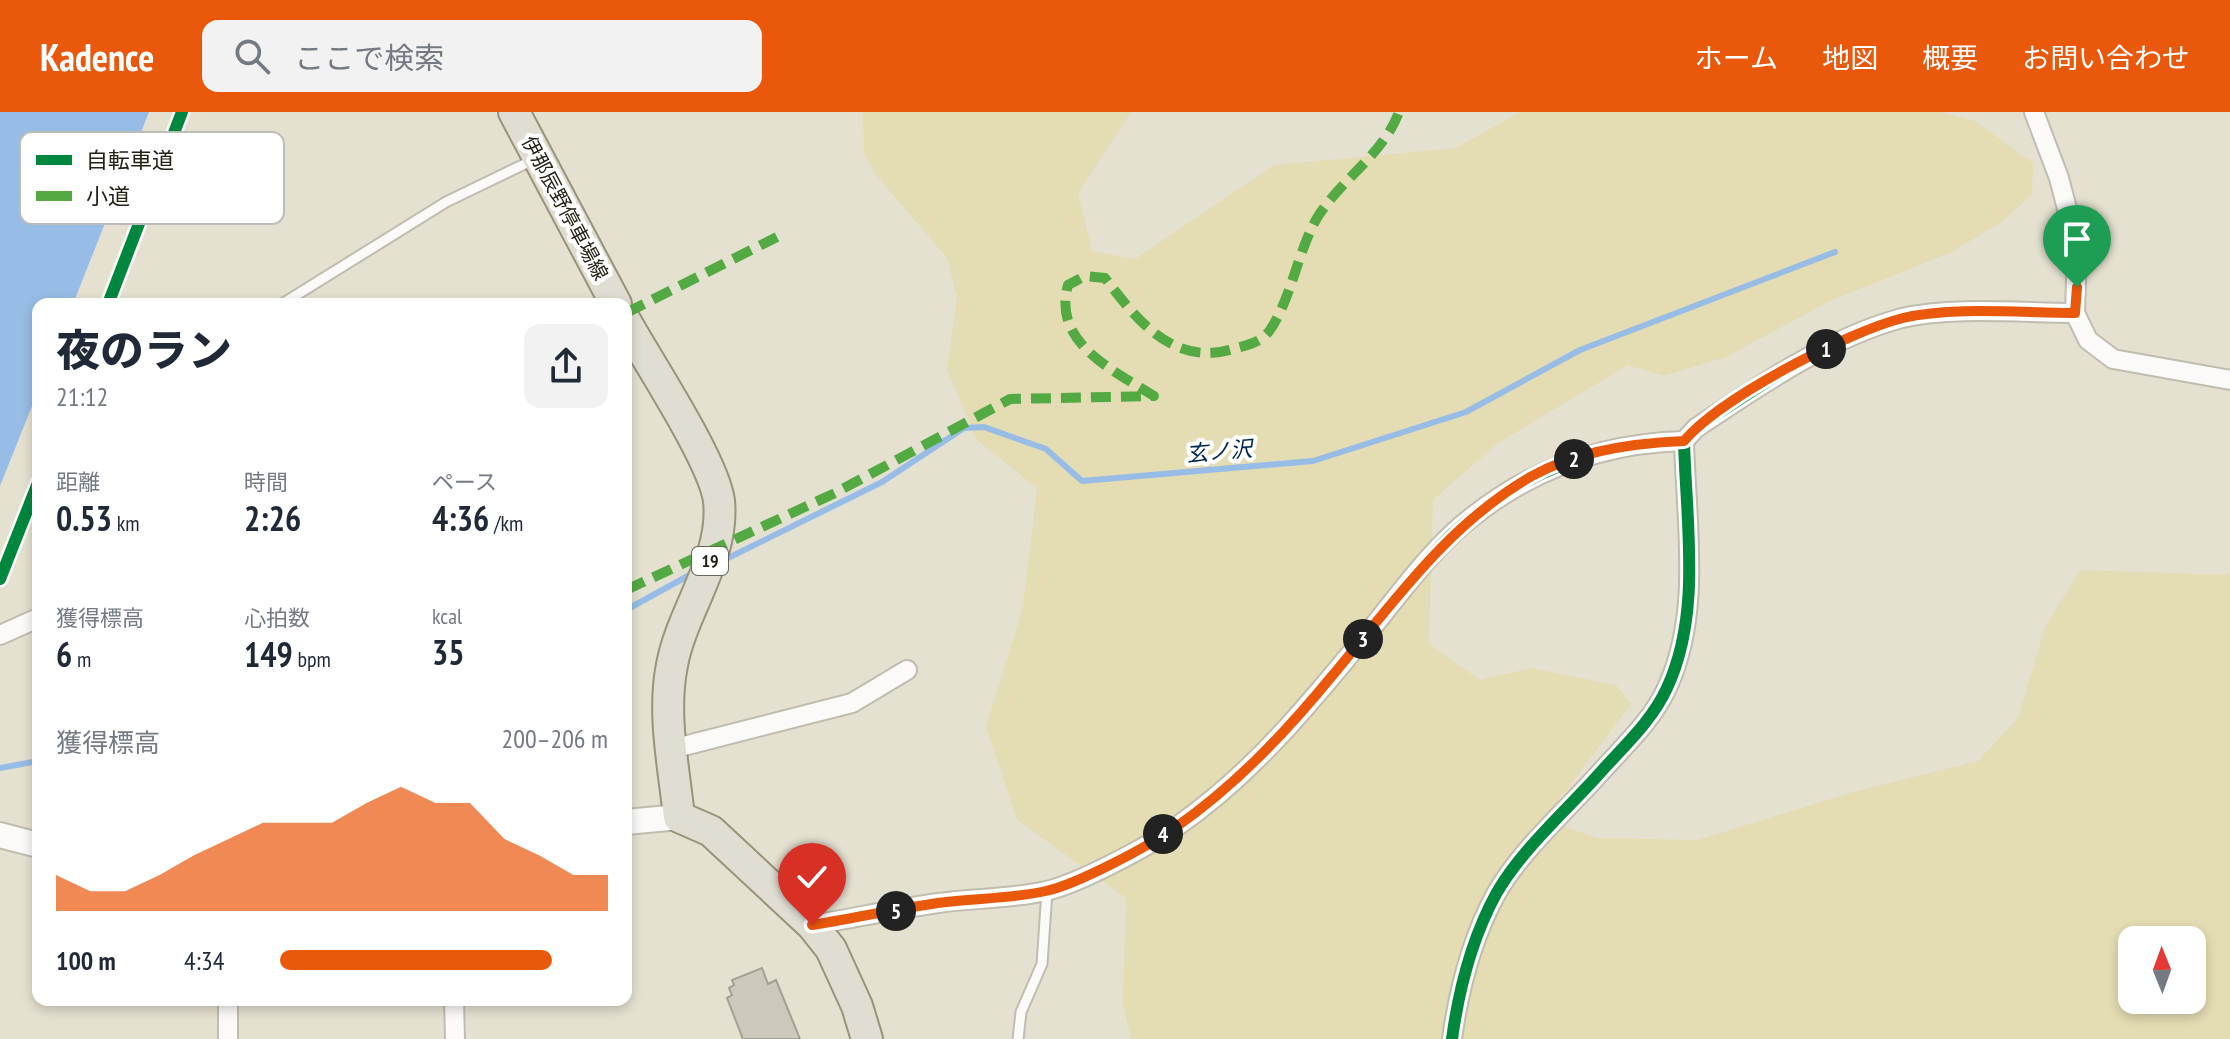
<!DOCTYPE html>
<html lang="ja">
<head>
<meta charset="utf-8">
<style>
	body { margin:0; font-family:"PT Sans Narrow","Noto Sans JP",sans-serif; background:#f2f2f3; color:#1f2937; height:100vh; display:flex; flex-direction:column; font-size:30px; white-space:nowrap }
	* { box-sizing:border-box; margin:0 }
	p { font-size:26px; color:#747a83 }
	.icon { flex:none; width:44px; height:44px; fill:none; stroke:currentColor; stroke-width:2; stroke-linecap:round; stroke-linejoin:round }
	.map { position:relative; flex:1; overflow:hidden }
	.drawer { position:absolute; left:32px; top:186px; width:600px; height:708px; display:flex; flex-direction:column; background:#fff; border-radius:16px; box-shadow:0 4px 12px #0003 }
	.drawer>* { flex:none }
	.needle { width:52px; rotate:359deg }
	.buttons { position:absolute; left:2118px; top:814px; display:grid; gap:16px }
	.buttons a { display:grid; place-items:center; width:88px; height:88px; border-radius:16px; background:#fff; box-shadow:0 4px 12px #0003; font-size:40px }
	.pin { position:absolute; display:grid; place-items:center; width:68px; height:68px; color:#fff; margin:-82px -34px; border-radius:50% 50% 50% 0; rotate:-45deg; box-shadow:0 0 8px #0007 }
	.pin .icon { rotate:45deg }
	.km { position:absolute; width:40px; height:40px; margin:-20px; border-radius:50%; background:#222; color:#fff; font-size:22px; line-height:40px; text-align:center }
	.round { display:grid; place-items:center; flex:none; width:84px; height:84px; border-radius:16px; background:#f2f2f3 }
	.headline { display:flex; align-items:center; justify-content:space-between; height:136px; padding:0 24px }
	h1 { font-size:44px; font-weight:800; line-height:60px }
	.metrics { display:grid; grid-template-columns:repeat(3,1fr); gap:12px; height:136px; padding:8px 24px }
	.metrics div { display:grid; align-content:center }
	.metrics b { font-size:34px; font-weight:800 }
	.metrics small { font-size:22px; font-weight:400 }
	.metrics p { font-size:22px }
	.chart { height:224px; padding:16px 24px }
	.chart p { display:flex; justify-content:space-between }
	.chart svg { width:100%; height:144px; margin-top:8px; fill:#ea580c; opacity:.7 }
	ul { padding:0 24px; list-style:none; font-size:26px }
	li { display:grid; grid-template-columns:128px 96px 1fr; align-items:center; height:60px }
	li i { height:20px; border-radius:10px; background:#ea580c }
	header { display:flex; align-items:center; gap:48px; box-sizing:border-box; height:112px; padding:0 40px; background:#ea580c; color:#fff }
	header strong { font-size:38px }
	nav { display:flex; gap:44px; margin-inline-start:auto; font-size:28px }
	.search { width:560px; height:72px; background:#f2f2f3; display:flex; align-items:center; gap:20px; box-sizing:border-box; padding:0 28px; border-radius:16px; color:#747a83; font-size:30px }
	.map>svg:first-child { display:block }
	.green { fill:#e4dcb3; fill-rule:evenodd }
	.water { fill:#97bde6 }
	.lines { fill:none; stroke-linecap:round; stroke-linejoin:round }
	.stream { stroke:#97bde6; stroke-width:6 }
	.building { fill:#ccc9bc; stroke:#a4a194; stroke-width:2 }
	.service-casing { stroke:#c0bdaf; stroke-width:13 }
	.minor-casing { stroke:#c0bdaf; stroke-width:22 }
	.tertiary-casing { stroke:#c0bdaf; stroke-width:28 }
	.primary-casing { stroke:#99937a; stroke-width:34 }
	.service { stroke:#fbfaf8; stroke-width:9 }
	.minor { stroke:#fbfaf8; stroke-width:18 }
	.tertiary { stroke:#fbfaf8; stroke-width:24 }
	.primary { stroke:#e0ded2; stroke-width:30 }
	.quiet { stroke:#53aa42; stroke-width:10; stroke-dasharray:20 10; stroke-linecap:butt }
	.cycleway-casing { stroke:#fff; stroke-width:17 }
	.cycleway { stroke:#00873e; stroke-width:12 }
	.route-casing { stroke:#fff; stroke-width:16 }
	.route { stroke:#ea580c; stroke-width:10 }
	.labels { text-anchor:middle; stroke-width:8; stroke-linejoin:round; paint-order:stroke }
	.shield { fill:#fff; stroke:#66645b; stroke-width:2 }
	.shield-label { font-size:18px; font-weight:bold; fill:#242115 }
	.street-label { font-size:20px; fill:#242115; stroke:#fff }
	.water-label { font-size:22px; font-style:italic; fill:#002951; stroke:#fff }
	.key { fill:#fff; stroke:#bdbcb9; stroke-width:2 }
	.key-label { font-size:22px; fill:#242115 }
</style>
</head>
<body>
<header>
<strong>Kadence</strong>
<div class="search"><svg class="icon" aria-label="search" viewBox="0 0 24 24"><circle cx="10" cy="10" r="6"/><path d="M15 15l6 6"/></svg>ここで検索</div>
<nav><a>ホーム</a><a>地図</a><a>概要</a><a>お問い合わせ</a></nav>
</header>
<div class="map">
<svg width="2230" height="927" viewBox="0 0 2230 927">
	<rect width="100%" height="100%" fill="#e5e1d0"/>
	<path class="green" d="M 863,0 L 1131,0 L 1078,82 L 1092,139 L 1135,147 L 1274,53 L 1456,36 L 1520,0 L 1940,0 L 1975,9 L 2033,51 L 2032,83 L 2000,111 L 1950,141 L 1832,188 L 1726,245 L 1663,264 L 1628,253 L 1498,331 L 1433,388 L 1429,532 L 1480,568 L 1531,556 L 1616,573 L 1631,592 L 1544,708 L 1598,726 L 1698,728 L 1853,680 L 1978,649 L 2018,606 L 2045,515 L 2080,458 L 2228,463 L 2230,459 L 2230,927 L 1131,927 L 1123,892 L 1126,786 L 1017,708 L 986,615 L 1023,495 L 1037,376 L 977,328 L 947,258 L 957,185 L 947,146 L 876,63 L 864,42 ZM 2132,828 L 2192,828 L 2192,888 L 2132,888 Z"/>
	<polygon class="water" points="0,0 149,0 73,192 38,192 38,279 0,374"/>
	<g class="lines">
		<g class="stream">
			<polyline points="720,450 882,370 964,316 984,315 1046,337 1082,369 1313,349 1466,300 1580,238 1835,140"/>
			<polyline points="626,498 695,460"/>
			<polyline points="0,656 38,649"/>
		</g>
	</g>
	<polygon class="building" points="762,856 768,872 776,868 800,927 743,927 727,886 732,883 729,876 734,873 732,868"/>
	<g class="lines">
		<g class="service-casing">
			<g id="service">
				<polyline points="282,192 446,90 535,47"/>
				<polyline points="1018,927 1021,900 1042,852 1047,779"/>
			</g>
		</g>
		<g class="minor-casing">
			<g id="minor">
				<polyline points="2034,0 2059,66 2077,135 2075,201 2088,228 2113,247 2230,268"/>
				<polyline points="0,523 38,506"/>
				<polyline points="672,637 852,591 907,558"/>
				<path d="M 812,813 C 854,806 896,797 938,791 C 973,786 1011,787 1046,779 C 1078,772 1149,734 1176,715 C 1253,662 1312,589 1371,517 C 1402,479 1433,435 1472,405 C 1534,356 1606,331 1684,329"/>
				<polyline points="228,888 228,927"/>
				<polyline points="454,888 455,927"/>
				<path d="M 1452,927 C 1459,876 1471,828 1496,782 C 1521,738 1565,700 1599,662 C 1623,635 1652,609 1667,576 C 1702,501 1686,410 1684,329 L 1696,316 C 1759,274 1828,226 1902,206 C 1953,194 2023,201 2075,201"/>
			</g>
		</g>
		<g class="tertiary-casing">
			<g id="tertiary">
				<polyline points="626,710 679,705"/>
				<polyline points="0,723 38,733"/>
			</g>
		</g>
		<g class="primary-casing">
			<g id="primary">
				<polyline points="514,0 616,192"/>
				<path d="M 626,210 C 648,250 714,349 719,389 C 725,447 682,498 672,553 C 662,602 674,656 679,705 L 711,719 L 812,813 L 831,837 L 857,894 L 867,927"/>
			</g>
		</g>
		<use href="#service" class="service"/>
		<use href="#minor" class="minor"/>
		<use href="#tertiary" class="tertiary"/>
		<use href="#primary" class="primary"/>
		<g class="quiet">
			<polyline points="626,201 777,125"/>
			<path d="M 626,478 L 835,381 L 1010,287 L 1154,284 C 1113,258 1052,231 1068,173 L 1085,164 L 1105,166 C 1137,208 1173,255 1233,237 C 1247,233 1261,231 1270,218 C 1292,185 1297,141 1317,106 C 1341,67 1383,43 1399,0"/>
		</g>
		<g class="cycleway-casing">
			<g id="cycleway">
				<polyline points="108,192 182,0"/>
				<polyline points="0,467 38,371"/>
				<path d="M 812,813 C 854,806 896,797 938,791 C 973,786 1011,787 1046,779 C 1078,772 1149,734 1176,715 C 1253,662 1312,589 1371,517 C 1402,479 1433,435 1472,405 C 1534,356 1606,331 1684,329"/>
				<path d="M 1452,927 C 1459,876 1471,828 1496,782 C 1521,738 1565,700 1599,662 C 1623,635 1652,609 1667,576 C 1702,501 1686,410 1684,329 L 1696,316 C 1759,274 1828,226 1902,206 C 1953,194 2023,201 2075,201"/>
			</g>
		</g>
		<use href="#cycleway" class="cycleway"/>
	</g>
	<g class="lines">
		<g class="route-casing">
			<path id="route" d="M 812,813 C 854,806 896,797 938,791 C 973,786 1011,787 1046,779 C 1078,772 1149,734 1176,715 C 1236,673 1286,620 1332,564 C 1393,491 1448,412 1532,364 C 1577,339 1634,331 1684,329 C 1720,286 1847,220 1903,206 C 1953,194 2022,201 2075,201 L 2077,175"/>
		</g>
		<use href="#route" class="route"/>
	</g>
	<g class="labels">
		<rect class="shield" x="692" y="435" width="36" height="28" rx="6"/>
		<g class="shield-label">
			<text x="710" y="455">19</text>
		</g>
		<g class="street-label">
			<text transform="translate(565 96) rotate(62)" y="7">伊那辰野停車場線</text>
		</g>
		<g class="water-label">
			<text transform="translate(1219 339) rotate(-5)" y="8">玄ノ沢</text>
		</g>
	</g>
	<rect x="20" y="20" width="264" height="92" rx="12" class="key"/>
	<rect x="36" y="43" width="36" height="10" fill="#00873e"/>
	<rect x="36" y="79" width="36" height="10" fill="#53aa42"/>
	<g class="key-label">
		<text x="86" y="56">自転車道</text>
		<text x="86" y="92">小道</text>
	</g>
</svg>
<div class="buttons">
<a><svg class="needle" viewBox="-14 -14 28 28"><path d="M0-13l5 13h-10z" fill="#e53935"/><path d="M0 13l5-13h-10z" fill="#747a83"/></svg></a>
</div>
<div class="pin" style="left:2077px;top:175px;background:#1e9e55"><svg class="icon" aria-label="arrive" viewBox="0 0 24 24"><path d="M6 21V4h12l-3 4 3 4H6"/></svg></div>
<div class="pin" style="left:812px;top:813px;background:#d93025"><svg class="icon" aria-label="check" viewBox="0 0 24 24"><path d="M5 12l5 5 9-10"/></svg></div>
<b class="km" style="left:1826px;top:237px">1</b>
<b class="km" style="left:1574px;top:347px">2</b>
<b class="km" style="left:1363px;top:527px">3</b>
<b class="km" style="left:1163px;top:722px">4</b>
<b class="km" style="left:896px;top:799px">5</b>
<section class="drawer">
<div class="headline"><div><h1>夜のラン</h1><p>21:12</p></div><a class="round"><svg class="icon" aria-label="share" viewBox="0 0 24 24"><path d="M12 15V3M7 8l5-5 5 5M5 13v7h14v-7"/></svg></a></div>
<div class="metrics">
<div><p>距離</p><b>0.53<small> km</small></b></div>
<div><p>時間</p><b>2:26</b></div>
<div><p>ペース</p><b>4:36<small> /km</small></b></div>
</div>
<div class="metrics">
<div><p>獲得標高</p><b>6<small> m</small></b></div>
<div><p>心拍数</p><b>149<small> bpm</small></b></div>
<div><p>kcal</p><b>35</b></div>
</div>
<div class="chart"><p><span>獲得標高</span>200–206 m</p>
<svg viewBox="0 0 160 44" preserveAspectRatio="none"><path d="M0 44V33L10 38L20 38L30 33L40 27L50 22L60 17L70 17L80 17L90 11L100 6L110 11L120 11L130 22L140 27L150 33L160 33V44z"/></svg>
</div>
<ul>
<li><b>100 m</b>4:34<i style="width:83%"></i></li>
</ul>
</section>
</div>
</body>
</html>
